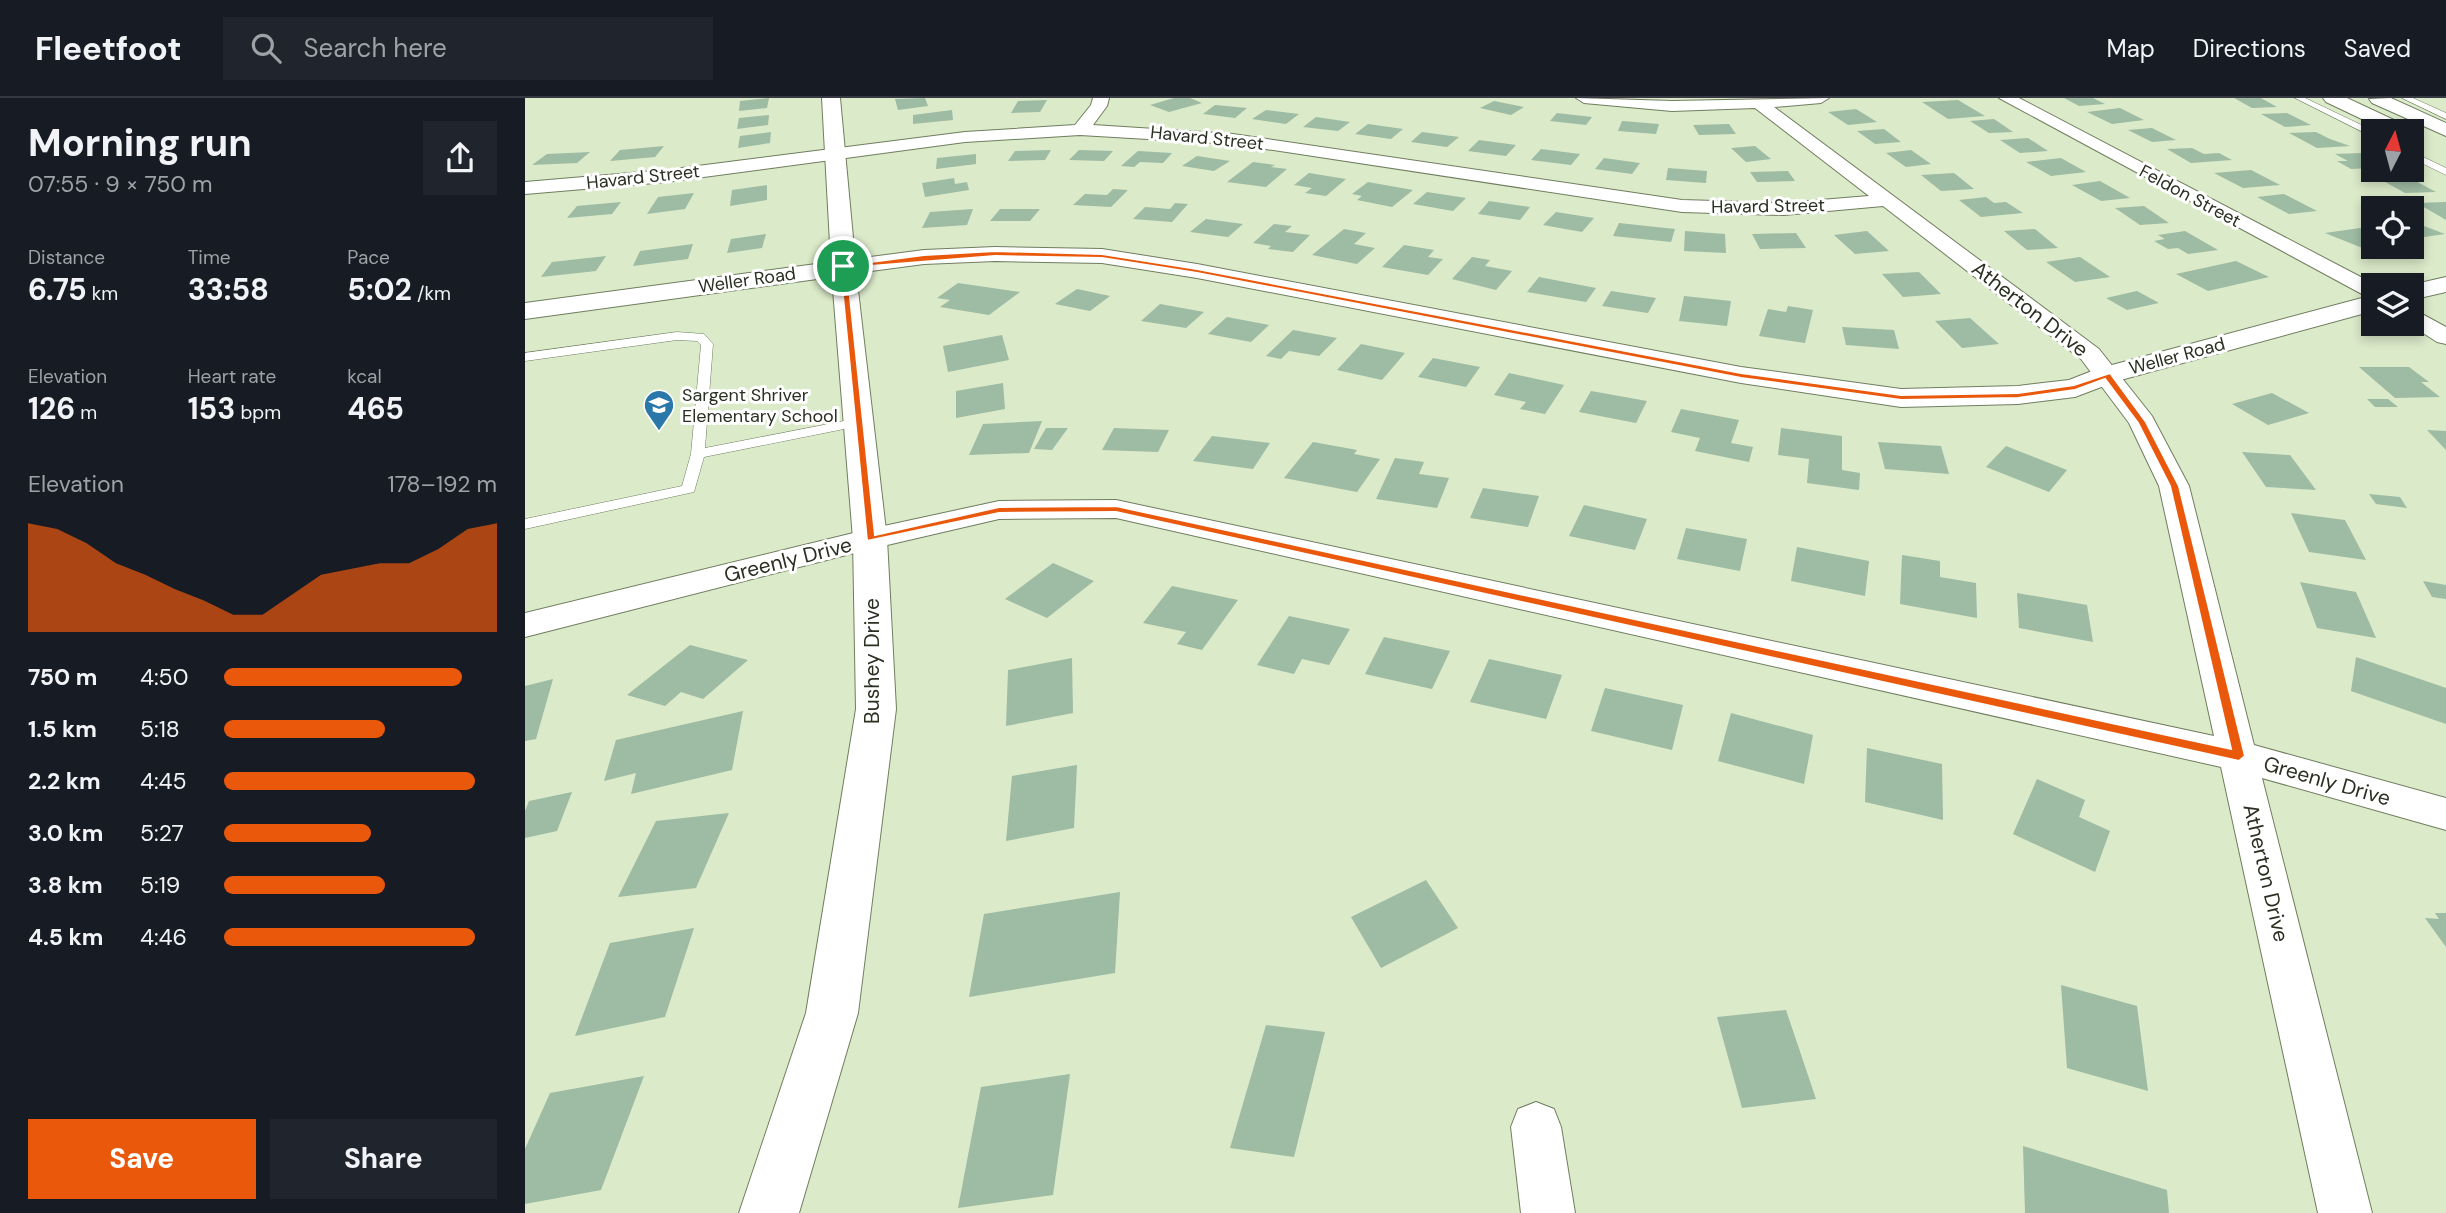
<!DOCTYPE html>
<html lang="en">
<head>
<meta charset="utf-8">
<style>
	body { margin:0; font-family:"DM Sans",sans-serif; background:#20242c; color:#f1f3f6; height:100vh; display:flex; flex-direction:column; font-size:26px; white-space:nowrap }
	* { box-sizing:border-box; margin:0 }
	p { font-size:23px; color:#9ea1a6 }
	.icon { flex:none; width:38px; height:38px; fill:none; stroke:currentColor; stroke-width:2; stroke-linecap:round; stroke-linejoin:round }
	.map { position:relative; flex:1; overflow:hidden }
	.sheet { display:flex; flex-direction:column; background:#171b24; width:525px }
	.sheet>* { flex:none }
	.needle { width:46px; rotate:6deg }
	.fabs { position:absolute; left:1836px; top:21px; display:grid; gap:14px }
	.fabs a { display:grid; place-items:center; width:63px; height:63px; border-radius:0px; background:#171b24; box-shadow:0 4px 10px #0003; font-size:35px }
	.pin { position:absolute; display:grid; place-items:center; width:60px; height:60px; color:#fff; margin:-30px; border:4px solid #fff; border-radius:50%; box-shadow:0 2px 7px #0007 }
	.round { display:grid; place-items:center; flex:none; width:74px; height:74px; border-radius:0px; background:#20242c }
	.summary { display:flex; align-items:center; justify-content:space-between; height:119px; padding:0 28px }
	h1 { font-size:38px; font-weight:700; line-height:52px }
	.figures { display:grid; grid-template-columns:repeat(3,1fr); gap:10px; height:119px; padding:7px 28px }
	.figures div { display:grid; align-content:center }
	.figures b { font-size:30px; font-weight:700 }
	.figures small { font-size:19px; font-weight:400 }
	.figures p { font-size:19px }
	.chart { height:196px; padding:14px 28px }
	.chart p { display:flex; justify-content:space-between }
	.chart svg { width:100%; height:126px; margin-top:7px; fill:#ea580c; opacity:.7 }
	.cta { display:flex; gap:14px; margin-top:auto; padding:14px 28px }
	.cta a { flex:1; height:80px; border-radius:0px; background:#ea580c; color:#fff; font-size:28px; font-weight:700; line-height:80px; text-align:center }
	.cta a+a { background:#20242c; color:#f1f3f6 }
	ul { padding:0 28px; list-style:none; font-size:23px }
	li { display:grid; grid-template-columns:112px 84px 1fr; align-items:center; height:52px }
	li i { height:18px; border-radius:9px; background:#ea580c }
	header { display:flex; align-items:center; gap:42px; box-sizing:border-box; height:98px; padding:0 35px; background:#171b24; border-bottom:2px solid #363941 }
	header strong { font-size:33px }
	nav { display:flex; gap:38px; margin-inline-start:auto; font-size:24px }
	.search { width:490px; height:63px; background:#20242c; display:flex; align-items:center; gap:18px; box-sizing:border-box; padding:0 24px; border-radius:0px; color:#9ea1a6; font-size:26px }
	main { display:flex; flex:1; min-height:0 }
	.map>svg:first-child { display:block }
	.building { fill:#9ebba3 }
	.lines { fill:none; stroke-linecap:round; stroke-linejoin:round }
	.service-casing { stroke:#707d5f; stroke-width:1 }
	.minor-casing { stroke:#707d5f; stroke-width:2 }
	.tertiary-casing { stroke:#707d5f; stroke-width:2 }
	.primary-casing { stroke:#707d5f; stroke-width:2 }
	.service { fill:#fff; fill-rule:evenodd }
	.minor { fill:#fff; fill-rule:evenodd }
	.tertiary { fill:#fff; fill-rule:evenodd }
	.primary { fill:#fff; fill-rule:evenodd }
	.route { fill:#ea580c; stroke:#fff; stroke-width:2; fill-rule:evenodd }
	.labels { text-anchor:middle; stroke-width:6; stroke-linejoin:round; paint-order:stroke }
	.far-street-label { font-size:18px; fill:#2a2f22; stroke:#fff }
	.far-poi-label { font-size:18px; fill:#2a2f22; stroke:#fff; text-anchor:start }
	.street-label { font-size:21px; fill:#2a2f22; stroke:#fff }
</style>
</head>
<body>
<header>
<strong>Fleetfoot</strong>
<div class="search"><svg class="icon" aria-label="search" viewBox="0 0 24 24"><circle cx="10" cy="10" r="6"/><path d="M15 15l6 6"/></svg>Search here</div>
<nav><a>Map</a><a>Directions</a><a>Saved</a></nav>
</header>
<main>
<section class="sheet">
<div class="summary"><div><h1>Morning run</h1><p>07:55 · 9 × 750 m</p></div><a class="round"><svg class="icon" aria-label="share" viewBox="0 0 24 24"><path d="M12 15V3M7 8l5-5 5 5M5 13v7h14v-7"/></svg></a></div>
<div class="figures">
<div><p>Distance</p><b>6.75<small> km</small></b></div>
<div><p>Time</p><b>33:58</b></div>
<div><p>Pace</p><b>5:02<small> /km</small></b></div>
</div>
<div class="figures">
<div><p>Elevation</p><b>126<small> m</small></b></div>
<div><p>Heart rate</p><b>153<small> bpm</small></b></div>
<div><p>kcal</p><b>465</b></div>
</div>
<div class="chart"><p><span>Elevation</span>178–192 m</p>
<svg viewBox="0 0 160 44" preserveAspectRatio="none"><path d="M0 44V6L10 8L20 13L30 20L40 24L50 29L60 33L70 38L80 38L90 31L100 24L110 22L120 20L130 20L140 15L150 8L160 6V44z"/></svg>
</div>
<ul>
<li><b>750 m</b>4:50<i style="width:87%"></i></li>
<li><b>1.5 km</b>5:18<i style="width:59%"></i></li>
<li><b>2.2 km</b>4:45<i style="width:92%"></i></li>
<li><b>3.0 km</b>5:27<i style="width:54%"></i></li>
<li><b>3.8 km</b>5:19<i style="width:59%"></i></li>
<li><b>4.5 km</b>4:46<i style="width:92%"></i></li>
</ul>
<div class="cta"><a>Save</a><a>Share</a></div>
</section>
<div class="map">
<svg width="1921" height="1115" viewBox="0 0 1921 1115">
	<rect width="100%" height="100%" fill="#dbeac9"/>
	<g class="building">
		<polygon points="244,0 242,10 214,13 215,3"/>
		<polygon points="400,0 403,8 373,12 370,1"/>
		<polygon points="649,0 665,0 677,5 644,14 625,7"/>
		<polygon points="1539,0 1568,0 1580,6 1554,8"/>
		<polygon points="1709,0 1736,0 1752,9 1727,10"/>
		<polygon points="522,2 515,14 486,15 493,3"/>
		<polygon points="1433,2 1460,18 1423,21 1397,4"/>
		<polygon points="969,3 999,9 986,17 955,10"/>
		<polygon points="690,7 722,10 710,20 678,16"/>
		<polygon points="1595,10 1619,22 1587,26 1562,14"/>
		<polygon points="1331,11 1352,24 1323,27 1303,14"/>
		<polygon points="427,12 428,22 388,26 388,17"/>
		<polygon points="741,12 774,16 761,26 727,21"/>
		<polygon points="1032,15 1067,19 1061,27 1025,23"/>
		<polygon points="1762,15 1786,27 1760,29 1736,16"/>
		<polygon points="244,17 243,27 212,31 214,20"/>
		<polygon points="791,19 825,24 813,33 778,29"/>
		<polygon points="1469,21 1488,34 1464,35 1445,23"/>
		<polygon points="1097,23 1134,26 1131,36 1093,33"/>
		<polygon points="843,26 878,31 866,41 830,36"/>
		<polygon points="1204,26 1211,36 1174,37 1168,27"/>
		<polygon points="1627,30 1651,42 1627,44 1603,32"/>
		<polygon points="1359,31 1376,44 1350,46 1332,33"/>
		<polygon points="246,34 245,45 213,50 215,38"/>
		<polygon points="897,34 934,39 922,49 886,44"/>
		<polygon points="1791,34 1805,41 1825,48 1792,50 1764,35"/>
		<polygon points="1503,40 1523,53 1495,55 1475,42"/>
		<polygon points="954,42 991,47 981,58 943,53"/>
		<polygon points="139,48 130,59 85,63 95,52"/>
		<polygon points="1230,48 1246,61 1221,64 1206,50"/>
		<polygon points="1667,50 1679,56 1694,55 1707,62 1666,65 1642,51"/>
		<polygon points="1016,51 1055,56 1046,67 1006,62"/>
		<polygon points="526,52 520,62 483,63 490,53"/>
		<polygon points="554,52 588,53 579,63 544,62"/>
		<polygon points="1386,52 1406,66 1381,69 1361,55"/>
		<polygon points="613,53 647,55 638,65 615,64 609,69 596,68"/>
		<polygon points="65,54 52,65 7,67 22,56"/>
		<polygon points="1836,55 1848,60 1848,70 1826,71 1812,63 1823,63 1810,56"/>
		<polygon points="451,56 451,66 411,71 412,60"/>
		<polygon points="672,58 705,63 689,73 657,68"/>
		<polygon points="1079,60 1115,65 1107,76 1070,71"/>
		<polygon points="1536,60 1561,74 1526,78 1501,64"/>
		<polygon points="728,64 750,67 746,69 762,71 741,89 702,84"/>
		<polygon points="1143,70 1182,73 1181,85 1141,82"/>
		<polygon points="1726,72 1755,87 1718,90 1689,75"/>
		<polygon points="1263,73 1270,83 1232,84 1225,74"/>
		<polygon points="784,75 821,81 801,98 780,95 787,90 769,87"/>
		<polygon points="1429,75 1449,91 1416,93 1396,77"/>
		<polygon points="429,80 430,86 442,84 444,92 400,99 397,85"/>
		<polygon points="1885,80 1911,94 1880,95 1855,81"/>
		<polygon points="1575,83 1605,100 1576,103 1547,87"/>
		<polygon points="843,84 888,92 867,109 832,102 837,98 827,96"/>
		<polygon points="242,87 242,102 205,108 207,92"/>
		<polygon points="588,91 603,92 586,109 548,107 560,96 582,97"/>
		<polygon points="902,94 941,100 928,113 888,106"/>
		<polygon points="169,95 160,111 122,116 133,99"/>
		<polygon points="1759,96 1792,113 1764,116 1732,99"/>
		<polygon points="1461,99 1469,105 1481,104 1498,115 1456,119 1434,102"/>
		<polygon points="964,103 1005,109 995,122 953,116"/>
		<polygon points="96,104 87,116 42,120 52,108"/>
		<polygon points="1921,104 1921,122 1892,105"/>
		<polygon points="650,105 663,106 647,124 608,121 620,109 645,111"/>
		<polygon points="1619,108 1644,125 1615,127 1590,110"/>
		<polygon points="448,111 442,127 397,130 405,114"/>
		<polygon points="475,111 515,111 505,123 465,123"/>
		<polygon points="1031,114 1069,120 1057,134 1018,127"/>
		<polygon points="681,121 718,126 703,139 665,134"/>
		<polygon points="1886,123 1920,136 1886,141"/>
		<polygon points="1094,125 1150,131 1146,144 1088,138"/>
		<polygon points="749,126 767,128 760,134 785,137 768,154 743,151 746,148 728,145"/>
		<polygon points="1835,130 1848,136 1848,149 1864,150 1845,153 1800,135"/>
		<polygon points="819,131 841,135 829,146 850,150 832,166 787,157"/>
		<polygon points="1510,131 1533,150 1502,152 1479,133"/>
		<polygon points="1160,133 1200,136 1201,155 1159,153"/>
		<polygon points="1342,133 1364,153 1330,156 1309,137"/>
		<polygon points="1660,133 1693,152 1663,156 1653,150 1643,151 1629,143 1640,141 1633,137"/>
		<polygon points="1271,135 1281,150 1235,151 1227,136"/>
		<polygon points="241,136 237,150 202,155 206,141"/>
		<polygon points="168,146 163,161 108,168 115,153"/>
		<polygon points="879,147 909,152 903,159 918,161 903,177 857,169"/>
		<polygon points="81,158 71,173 16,179 27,164"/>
		<polygon points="947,159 965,162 960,168 987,173 971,192 927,181"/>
		<polygon points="1555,159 1585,179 1550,184 1521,164"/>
		<polygon points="1711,163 1744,179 1683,193 1651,176"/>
		<polygon points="1394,174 1416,196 1378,199 1357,176"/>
		<polygon points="1014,179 1071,190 1061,204 1002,194"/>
		<polygon points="433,185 495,194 464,217 415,209 425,202 412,200"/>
		<polygon points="552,191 585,198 565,213 530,206"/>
		<polygon points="1086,193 1131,200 1123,215 1077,208"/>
		<polygon points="1612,193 1634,205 1602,212 1581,200"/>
		<polygon points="1159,198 1206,203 1202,228 1154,223"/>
		<polygon points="635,206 679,214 661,230 616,223"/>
		<polygon points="1263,208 1288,212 1280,245 1234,238 1243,211 1261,214"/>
		<polygon points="702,219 744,227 726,244 683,236"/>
		<polygon points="1445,220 1474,246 1437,250 1410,223"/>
		<polygon points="1317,229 1369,232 1374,251 1321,247"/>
		<polygon points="768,232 812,240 794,258 764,253 756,261 741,258"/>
		<polygon points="477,237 484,262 423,274 418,248"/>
		<polygon points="836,246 880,255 857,282 812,272"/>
		<polygon points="908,260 955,269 941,289 893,279"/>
		<polygon points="1834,269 1884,269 1904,284 1896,284 1915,299 1870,300"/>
		<polygon points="984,275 1039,287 1020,316 995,311 1001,304 969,297"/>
		<polygon points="478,285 480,311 431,320 431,293"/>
		<polygon points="1066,293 1122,303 1111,325 1054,314"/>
		<polygon points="1747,295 1784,315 1743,327 1707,306"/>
		<polygon points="1842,301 1863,301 1873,309 1850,309"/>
		<polygon points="1156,311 1214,322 1206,345 1228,349 1224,364 1170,353 1175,340 1146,334"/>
		<polygon points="517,323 504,355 444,357 458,326"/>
		<polygon points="521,330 543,330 527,352 509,351"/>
		<polygon points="589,330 644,332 633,354 577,352"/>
		<polygon points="1256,330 1317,338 1317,372 1335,375 1334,392 1282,385 1284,361 1253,357"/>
		<polygon points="1902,332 1921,333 1921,352"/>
		<polygon points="687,338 745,345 728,371 668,363"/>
		<polygon points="788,344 832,352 829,356 855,361 832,394 759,380"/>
		<polygon points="1353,344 1416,348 1424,376 1360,371"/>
		<polygon points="1481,348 1542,372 1524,394 1461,369"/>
		<polygon points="1717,354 1765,357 1791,392 1741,389"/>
		<polygon points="870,360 899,364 894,376 924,380 912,410 851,401"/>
		<polygon points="958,390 1014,398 1003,429 945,420"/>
		<polygon points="1844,396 1875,399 1882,410 1851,406"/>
		<polygon points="1059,407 1122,421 1110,452 1044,438"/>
		<polygon points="1766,415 1820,422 1841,462 1784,454"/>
		<polygon points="1161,430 1222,441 1215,473 1152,461"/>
		<polygon points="1272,449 1344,463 1340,498 1266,483"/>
		<polygon points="1377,457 1415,463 1415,479 1451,485 1452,520 1375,506"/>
		<polygon points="528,465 569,483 522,520 480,501"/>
		<polygon points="1898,483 1921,487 1921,501 1907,499"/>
		<polygon points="1775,484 1831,494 1851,540 1792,530"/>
		<polygon points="647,488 713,502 677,552 652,546 661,534 618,525"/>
		<polygon points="1492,495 1562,507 1568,544 1494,530"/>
		<polygon points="764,518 825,531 804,567 777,561 769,576 732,567"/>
		<polygon points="859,539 925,553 907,591 840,576"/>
		<polygon points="165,547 223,562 178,601 156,594 140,608 102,597"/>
		<polygon points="1831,559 1921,590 1921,626 1826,593"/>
		<polygon points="547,560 548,615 481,628 483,572"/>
		<polygon points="964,561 1037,577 1021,621 945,604"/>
		<polygon points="28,581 11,641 0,643 0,588"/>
		<polygon points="1080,590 1158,607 1147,652 1066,633"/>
		<polygon points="218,613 207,672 106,696 111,675 79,683 91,642"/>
		<polygon points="1206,615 1288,637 1279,686 1193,663"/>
		<polygon points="1342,650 1417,666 1418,722 1340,704"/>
		<polygon points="552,667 549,730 481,743 487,678"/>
		<polygon points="1512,681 1560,702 1554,719 1585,733 1570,774 1488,736"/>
		<polygon points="47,694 32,733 0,740 0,713 4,703"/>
		<polygon points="204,715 171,790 93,799 131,723"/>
		<polygon points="901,782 933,830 856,870 826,819"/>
		<polygon points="595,794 590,875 444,899 459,816"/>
		<polygon points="1910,815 1921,815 1921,849 1900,820 1914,821"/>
		<polygon points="169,830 140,919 50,938 85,845"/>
		<polygon points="1536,887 1612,908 1623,993 1542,970"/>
		<polygon points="1261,912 1291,1001 1217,1010 1192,919"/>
		<polygon points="741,927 800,934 769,1059 705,1050"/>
		<polygon points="545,976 528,1097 433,1110 456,989"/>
		<polygon points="119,978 76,1092 0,1106 0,1051 25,995"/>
		<polygon points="1498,1048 1642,1092 1644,1115 1500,1115"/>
	</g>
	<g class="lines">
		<g class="service-casing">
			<g id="service">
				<polygon points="1770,0 1780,0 1849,33 1848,39"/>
				<polygon points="1877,0 1888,0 1921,15 1921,21"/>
				<polygon points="1886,53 1921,70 1921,77 1886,60"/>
				<polygon points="152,234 179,236 188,246 180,350 334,320 341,324 334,328 179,359 169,394 0,431 0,421 157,388 166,356 176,247 172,243 152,242 0,263 0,255"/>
			</g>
		</g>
		<g class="minor-casing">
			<g id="minor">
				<polygon points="568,0 584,0 582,8 568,27 708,36 1157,102 1259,105 1344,98 1230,10 1147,13 1059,5 1051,0 1147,3 1304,0 1296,5 1249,9 1574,251 1627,318 1664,388 1729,647 1921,700 1921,732 1737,680 1847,1115 1793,1115 1696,669 591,420 474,421 345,451 0,539 0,515 345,431 474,403 591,402 1689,638 1634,388 1604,325 1556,261 1358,108 1259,117 1157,114 708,46 555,37 440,44 141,84 0,96 0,84 141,72 440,34 550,27 566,7"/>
				<polygon points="1474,0 1494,0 1851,187 1848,187 1848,202"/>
				<polygon points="1886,210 1921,229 1921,246 1912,244 1884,226 1886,226"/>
				<polygon points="1011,1004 1029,1011 1036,1029 1050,1115 996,1115 986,1029 993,1011"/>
			</g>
		</g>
		<g class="tertiary-casing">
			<g id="tertiary">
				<polygon points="297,0 315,0 330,161 399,152 470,149 577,151 672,166 1216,269 1376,291 1493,288 1544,282 1572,271 1848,197 1848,213 1592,283 1550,299 1493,306 1376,309 1216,285 672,180 577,165 470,163 399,166 331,175 362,441 371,611 333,915 274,1115 214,1115 281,915 331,611 328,441 307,179 0,221 0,205 306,164"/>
				<polygon points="1921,179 1921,194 1886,202 1886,187"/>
			</g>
		</g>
		<g class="primary-casing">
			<g id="primary">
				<polygon points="1798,0 1822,0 1884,29 1887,33 1862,33 1801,4"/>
				<polygon points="1866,0 1921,25 1921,38 1847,5 1844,1"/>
			</g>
		</g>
		<use href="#service" class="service"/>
		<use href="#minor" class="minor"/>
		<use href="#tertiary" class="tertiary"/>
		<use href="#primary" class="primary"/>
	</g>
	<path class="route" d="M 470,153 L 577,156 L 672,171 L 1216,275 L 1376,297 L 1493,295 L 1549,287 L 1585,275 L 1621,324 L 1654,388 L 1720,658 L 1714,663 L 591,414 L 474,415 L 342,443 L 315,168 L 399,157 ZM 470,158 L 577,160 L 672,175 L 1216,280 L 1376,302 L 1493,300 L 1550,292 L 1580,281 L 1613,325 L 1645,388 L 1706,651 L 591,408 L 474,409 L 350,437 L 322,170 Z"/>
	<defs>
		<g id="school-pin" transform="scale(1.575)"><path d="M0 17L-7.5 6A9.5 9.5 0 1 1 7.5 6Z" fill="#2a77a9" stroke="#fff"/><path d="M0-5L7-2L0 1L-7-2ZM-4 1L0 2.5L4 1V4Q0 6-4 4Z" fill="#fff"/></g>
	</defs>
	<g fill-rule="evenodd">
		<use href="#school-pin" x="134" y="307"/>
	</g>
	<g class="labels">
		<g class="far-street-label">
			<text transform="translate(682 40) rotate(6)" y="6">Havard Street</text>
			<text transform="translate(118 79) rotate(-6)" y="6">Havard Street</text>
			<text transform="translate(1665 98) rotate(28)" y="6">Feldon Street</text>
			<text transform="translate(1243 108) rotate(-1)" y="6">Havard Street</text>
			<text transform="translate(222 182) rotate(-8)" y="6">Weller Road</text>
			<text transform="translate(1652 258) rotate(-15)" y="6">Weller Road</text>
		</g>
		<g class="far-poi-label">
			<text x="157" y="303">Sargent Shriver<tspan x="157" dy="21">Elementary School</tspan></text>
		</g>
		<g class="street-label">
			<text transform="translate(1505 211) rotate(38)" y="7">Atherton Drive</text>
			<text transform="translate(263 462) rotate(-14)" y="7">Greenly Drive</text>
			<text transform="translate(347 563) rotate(-90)" y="7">Bushey Drive</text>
			<text transform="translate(1802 683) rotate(16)" y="7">Greenly Drive</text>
			<text transform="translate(1741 775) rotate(77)" y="7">Atherton Drive</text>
		</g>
	</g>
</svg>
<div class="fabs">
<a><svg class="needle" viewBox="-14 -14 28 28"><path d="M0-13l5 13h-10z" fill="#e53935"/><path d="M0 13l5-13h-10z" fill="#9ea1a6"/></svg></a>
<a><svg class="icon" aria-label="locate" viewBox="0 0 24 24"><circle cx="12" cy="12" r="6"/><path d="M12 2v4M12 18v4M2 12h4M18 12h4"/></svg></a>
<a><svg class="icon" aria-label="layers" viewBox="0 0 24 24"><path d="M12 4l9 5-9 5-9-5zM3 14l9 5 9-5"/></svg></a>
</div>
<div class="pin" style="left:318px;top:168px;background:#1e9e55"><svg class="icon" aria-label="arrive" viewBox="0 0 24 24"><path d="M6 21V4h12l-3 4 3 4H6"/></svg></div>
</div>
</main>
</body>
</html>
